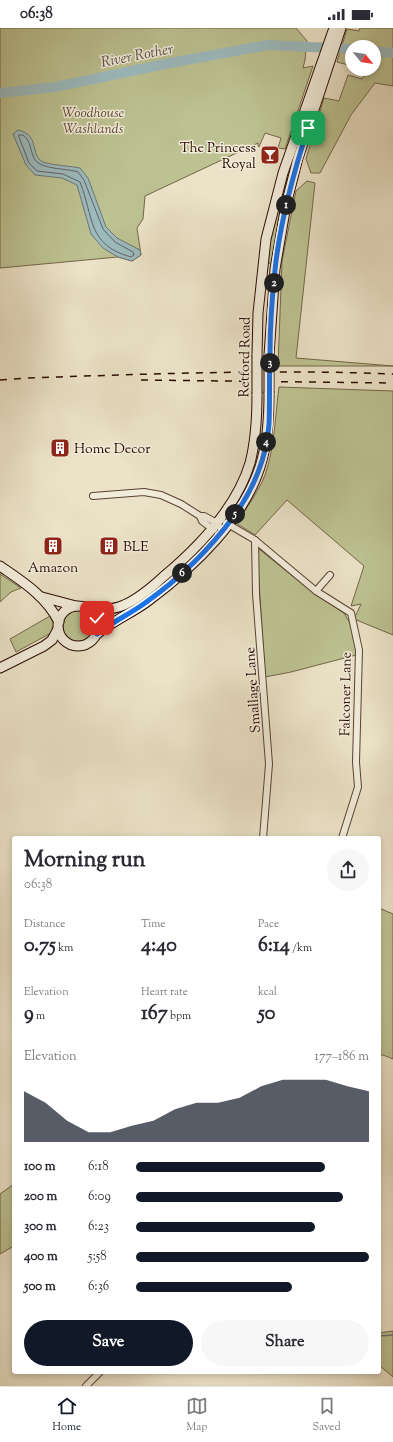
<!DOCTYPE html>
<html lang="en">
<head>
<meta charset="utf-8">
<style>
	body { margin:0; font-family:"Sorts Mill Goudy",serif; background:#f7f7f7; color:#2b2b33; height:100vh; display:flex; flex-direction:column; font-size:15px; white-space:nowrap }
	* { box-sizing:border-box; margin:0 }
	p { font-size:13px; color:#7c7c81 }
	.icon { flex:none; width:22px; height:22px; fill:none; stroke:currentColor; stroke-width:2; stroke-linecap:round; stroke-linejoin:round }
	.map { position:relative; flex:1; overflow:hidden }
	.drawer { position:absolute; left:12px; top:808px; width:369px; height:538px; display:flex; flex-direction:column; background:#fff; border-radius:4px; box-shadow:0 2px 6px #0003 }
	.drawer>* { flex:none }
	.needle { width:26px; rotate:120deg }
	.tools { position:absolute; left:345px; top:12px; display:grid; gap:8px }
	.tools a { display:grid; place-items:center; width:36px; height:36px; border-radius:50%; background:#fff; box-shadow:0 2px 6px #0003; font-size:20px }
	.pin { position:absolute; display:grid; place-items:center; width:34px; height:34px; color:#fff; margin:-17px; border-radius:8px; box-shadow:0 2px 6px #0006 }
	.km { position:absolute; width:20px; height:20px; margin:-10px; border-radius:50%; background:#222; color:#fff; font-size:11px; line-height:20px; text-align:center }
	.round { display:grid; place-items:center; flex:none; width:42px; height:42px; border-radius:21px; background:#f7f7f7 }
	.summary { display:flex; align-items:center; justify-content:space-between; height:68px; padding:0 12px }
	h1 { font-size:22px; font-weight:700; line-height:30px }
	.metrics { display:grid; grid-template-columns:repeat(3,1fr); gap:6px; height:68px; padding:4px 12px }
	.metrics div { display:grid; align-content:center }
	.metrics b { font-size:20px; font-weight:700 }
	.metrics small { font-size:11px; font-weight:400 }
	.metrics p { font-size:11px }
	.chart { height:112px; padding:8px 12px }
	.chart p { display:flex; justify-content:space-between }
	.chart svg { width:100%; height:72px; margin-top:4px; fill:#111827; opacity:.7 }
	.action { display:flex; gap:8px; margin-top:auto; padding:8px 12px }
	.action a { flex:1; height:46px; border-radius:24px; background:#111827; color:#fff; font-size:16px; font-weight:700; line-height:46px; text-align:center }
	.action a+a { background:#f7f7f7; color:#2b2b33 }
	ul { padding:0 12px; list-style:none; font-size:13px }
	li { display:grid; grid-template-columns:64px 48px 1fr; align-items:center; height:30px }
	li i { height:10px; border-radius:5px; background:#111827 }
	.status { display:flex; justify-content:space-between; align-items:center; height:28px; padding:0 20px; background:#fff; direction:ltr }
	.status svg { height:11px; fill:currentColor }
	.tabs { display:flex; justify-content:space-around; align-items:center; height:56px; border-top:1px solid #e1e1e2; background:#fff; font-size:11px; color:#7c7c81 }
	.tabs a { display:grid; justify-items:center; gap:2px }
	.tabs .on { color:#111827 }
	.map>svg:first-child { display:block }
	.green { fill:#bdc292; stroke:#746649 }
	.water { fill:#9cbbbf; stroke:#6e7573 }
	.lines { fill:none; stroke-linecap:round; stroke-linejoin:round }
	.shore { stroke:#636360; stroke-width:1 }
	.stream { stroke:#6e7573; stroke-width:1.5 }
	.river { stroke:#9cbbbf; stroke-width:10 }
	.street-casing { stroke:#5a4132; stroke-width:8 }
	.secondary-casing { stroke:#2a0b00; stroke-width:11 }
	.street { stroke:#f2ecdb; stroke-width:6 }
	.secondary { stroke:#f2ecdb; stroke-width:9 }
	.rail { stroke:#2a0b00; stroke-width:1.5; stroke-dasharray:7 7; stroke-linecap:butt }
	.secondary-bridge-casing { stroke:#2a0b00; stroke-width:11; stroke-linecap:butt }
	.secondary-bridge { stroke:#f2ecdb; stroke-width:9 }
	.route-casing { stroke:#fff; stroke-width:8 }
	.route { stroke:#1a73e8; stroke-width:5 }
	.labels { text-anchor:middle; stroke-width:3; stroke-linejoin:round; paint-order:stroke }
	.park-label { font-size:14px; font-style:italic; fill:#5d4b33; stroke:#f2ecdb }
	.poi-label { font-size:14px; fill:#2a0b00; stroke:#f2ecdb; text-anchor:start }
	.street-label { font-size:14px; fill:#2a0b00; stroke:#f2ecdb }
	.water-label { font-size:15px; font-style:italic; fill:#58514c; stroke:#f2ecdb }
</style>
</head>
<body>
<div class="status"><b>06:38</b><svg viewBox="0 0 49 12"><path d="M0 12V9h3v3zM5 12V6h3v6zM10 12V3h3v9zM15 12V0h3v12zM26 1h20v11H26zM47 4h2v5h-2z"/></svg></div>
<div class="map">
<svg width="393" height="1358" viewBox="0 0 393 1358">
	<rect width="100%" height="100%" fill="#ebe2c7"/>
	<filter id="stains"><feTurbulence type="fractalNoise" baseFrequency=".005" numOctaves="4"/><feColorMatrix values="0 0 0 0 .2 0 0 0 0 .09 0 0 0 0 .02 0 0 0 .5 -.17"/></filter>
	<radialGradient id="worn" r=".72"><stop offset=".6" stop-color="#630" stop-opacity="0"/><stop offset="1" stop-color="#630" stop-opacity=".3"/></radialGradient>
	<g class="green">
		<polygon points="0,0 296,0 307,13 305,32 303,40 313,38 285,121 278,120 281,110 265,105 259,119 258,118 258,115 145,168 143,191 137,200 141,227 132,233 118,229 0,240"/>
		<polygon points="360,0 393,0 393,58 375,55 351,87 320,145 311,145 306,131 324,70 339,73 348,47 362,51 368,42 364,41 374,41 374,19 352,19 352,38 337,34 347,1 359,3"/>
		<path d="M 289,149 L 272,236 L 270,236 L 267,232 C 270,217 280,156 289,149 Z"/>
		<polygon points="307,153 315,155 296,330 393,338 278,338 282,233 296,163"/>
		<path d="M 279,359 L 393,363 L 393,607 L 354,591 L 361,576 L 351,578 L 364,538 L 287,472 L 255,507 L 236,495 C 247,480 258,464 265,447 C 275,419 275,388 279,359 Z"/>
		<polygon points="259,521 315,566 344,585 351,597 355,616 356,627 291,644 265,649 257,522"/>
		<polygon points="0,546 21,560 11,564 0,574"/>
		<circle cx="79" cy="598" r="16"/>
		<polygon points="50,588 54,596 51,605 16,624 10,611"/>
		<polygon points="379,880 393,886 393,1031 383,1027 379,1027"/>
		<polygon points="14,1156 14,1218 0,1226 0,1166"/>
		<polygon points="393,1303 393,1349 379,1337 379,1305"/>
	</g>
	<path class="water" d="M 18,102 C 41,107 29,127 43,134 C 51,137 70,138 80,140 L 88,150 L 106,199 L 117,210 L 140,222 L 141,227 L 132,233 L 118,229 L 103,220 L 91,206 L 77,157 L 62,150 L 35,147 L 26,137 L 13,106 Z"/>
	<g class="lines">
		<path class="shore" d="M 19,107 L 23,107 C 31,113 30,122 34,130 C 39,142 67,140 78,144 L 84,152 L 103,201 L 115,214 L 133,224 L 134,227 L 131,229 C 87,217 94,189 80,154 L 63,146 L 37,143 L 29,135 L 19,109 Z"/>
		<polyline class="stream" points="379,1308 393,1307"/>
		<g class="river">
			<polyline points="374,23 393,25"/>
			<polyline points="0,65 55,59 170,35 268,17 352,21"/>
		</g>
		<g class="street-casing">
			<g id="street">
				<polyline points="93,468 144,464 161,467 181,476 200,488 204,488 217,495 222,503"/>
				<polyline points="200,488 202,493 214,502"/>
				<polyline points="226,495 255,512 316,563 351,585 359,622 356,734 358,759 342,810"/>
				<polyline points="255,512 256,566 269,736 263,810"/>
				<polyline points="316,563 330,547"/>
				<polyline points="86,1358 100,1344"/>
			</g>
		</g>
		<g class="secondary-casing">
			<g id="secondary">
				<polyline points="257,327 258,285 266,211 283,145 334,0"/>
				<polyline points="269,327 275,241 286,177 298,130 341,0"/>
				<path d="M 0,538 C 23,554 46,568 59,594"/>
				<polyline points="42,569 76,578"/>
				<circle cx="78" cy="598" r="20"/>
				<path d="M 85,579 C 98,581 111,583 124,577 C 138,571 151,560 163,549 C 199,519 236,481 250,435 C 256,412 257,389 257,366"/>
				<path d="M 97,606 C 112,593 132,585 148,573 C 194,539 247,489 262,432 C 268,410 269,388 269,365"/>
				<polyline points="0,640 44,618 52,612 58,601"/>
			</g>
		</g>
		<use href="#street" class="street"/>
		<use href="#secondary" class="secondary"/>
		<g class="rail">
			<path d="M 0,352 L 27,350 C 149,346 271,341 393,346"/>
			<polyline points="141,352 393,355"/>
		</g>
		<g class="secondary-bridge-casing">
			<g id="secondary-bridge">
				<polyline points="269,327 269,365"/>
				<polyline points="257,366 257,327"/>
			</g>
		</g>
		<use href="#secondary-bridge" class="secondary-bridge"/>
	</g>
	<g class="lines">
		<g class="route-casing">
			<path id="route" d="M 97,590 L 98,601 L 97,606 C 112,594 130,586 145,575 C 179,551 210,521 234,488 C 253,462 267,429 269,396 C 270,373 269,349 270,326 C 270,298 272,270 275,242 C 280,194 293,146 308,100"/>
		</g>
		<use href="#route" class="route"/>
	</g>
	<defs>
		<g id="bar-square" transform="scale(1)"><rect x="-9" y="-9" width="18" height="18" rx="4" fill="#8f2418" stroke="#f2ecdb"/><path d="M-6-5H6L.8 .8V4.5H3.5V6h-7V4.5H-.8V.8Z" fill="#fff"/></g>
		<g id="building-square" transform="scale(1)"><rect x="-9" y="-9" width="18" height="18" rx="4" fill="#8f2418" stroke="#f2ecdb"/><path d="M-4-6H4V6H1V3H-1V6H-4ZM-2.5-4.3h1.7v1.8h-1.7ZM.8-4.3h1.7v1.8H.8ZM-2.5-1h1.7V.8h-1.7ZM.8-1h1.7V.8H.8Z" fill="#fff"/></g>
	</defs>
	<g fill-rule="evenodd">
		<use href="#bar-square" x="270" y="127"/>
		<use href="#building-square" x="60" y="420"/>
		<use href="#building-square" x="53" y="518"/>
		<use href="#building-square" x="109" y="518"/>
	</g>
	<g class="labels">
		<g class="park-label">
			<text x="93" y="89">Woodhouse<tspan x="93" dy="16">Washlands</tspan></text>
		</g>
		<g class="poi-label">
			<text x="256" y="124" text-anchor="end">The Princess<tspan x="256" dy="16">Royal</tspan></text>
			<text x="74" y="425">Home Decor</text>
			<text x="123" y="523">BLE</text>
			<text x="53" y="544" text-anchor="middle">Amazon</text>
		</g>
		<g class="street-label">
			<text transform="translate(244 329) rotate(-89)" y="5">Retford Road</text>
			<text transform="translate(252 662) rotate(-94)" y="5">Smallage Lane</text>
			<text transform="translate(345 666) rotate(-89)" y="5">Falconer Lane</text>
		</g>
		<g class="water-label">
			<text transform="translate(137 27) rotate(-11)" y="5">River Rother</text>
		</g>
	</g>
	<rect width="100%" height="100%" filter="url(#stains)"/>
	<rect width="100%" height="100%" fill="url(#worn)"/>
</svg>
<div class="tools">
<a><svg class="needle" viewBox="-14 -14 28 28"><path d="M0-13l5 13h-10z" fill="#e53935"/><path d="M0 13l5-13h-10z" fill="#7c7c81"/></svg></a>
</div>
<div class="pin" style="left:308px;top:100px;background:#1e9e55"><svg class="icon" aria-label="arrive" viewBox="0 0 24 24"><path d="M6 21V4h12l-3 4 3 4H6"/></svg></div>
<div class="pin" style="left:97px;top:590px;background:#d93025"><svg class="icon" aria-label="check" viewBox="0 0 24 24"><path d="M5 12l5 5 9-10"/></svg></div>
<b class="km" style="left:286px;top:177px">1</b>
<b class="km" style="left:274px;top:255px">2</b>
<b class="km" style="left:270px;top:335px">3</b>
<b class="km" style="left:266px;top:414px">4</b>
<b class="km" style="left:235px;top:486px">5</b>
<b class="km" style="left:182px;top:545px">6</b>
<section class="drawer">
<div class="summary"><div><h1>Morning run</h1><p>06:38</p></div><a class="round"><svg class="icon" aria-label="share" viewBox="0 0 24 24"><path d="M12 15V3M7 8l5-5 5 5M5 13v7h14v-7"/></svg></a></div>
<div class="metrics">
<div><p>Distance</p><b>0.75<small> km</small></b></div>
<div><p>Time</p><b>4:40</b></div>
<div><p>Pace</p><b>6:14<small> /km</small></b></div>
</div>
<div class="metrics">
<div><p>Elevation</p><b>9<small> m</small></b></div>
<div><p>Heart rate</p><b>167<small> bpm</small></b></div>
<div><p>kcal</p><b>50</b></div>
</div>
<div class="chart"><p><span>Elevation</span>177–186 m</p>
<svg viewBox="0 0 160 44" preserveAspectRatio="none"><path d="M0 44V13L10 20L20 31L30 38L40 38L50 34L60 31L70 24L80 20L90 20L100 17L110 10L120 6L130 6L140 6L150 10L160 13V44z"/></svg>
</div>
<ul>
<li><b>100 m</b>6:18<i style="width:81%"></i></li>
<li><b>200 m</b>6:09<i style="width:89%"></i></li>
<li><b>300 m</b>6:23<i style="width:77%"></i></li>
<li><b>400 m</b>5:58<i style="width:100%"></i></li>
<li><b>500 m</b>6:36<i style="width:67%"></i></li>
</ul>
<div class="action"><a>Save</a><a>Share</a></div>
</section>
</div>
<nav class="tabs">
<a class="on"><svg class="icon" aria-label="home" viewBox="0 0 24 24"><path d="M3 11l9-7 9 7M6 9v11h12V9"/></svg>Home</a>
<a><svg class="icon" aria-label="map" viewBox="0 0 24 24"><path d="M3 6l6-2 6 2 6-2v14l-6 2-6-2-6 2zM9 4v14M15 6v14"/></svg>Map</a>
<a><svg class="icon" aria-label="saved" viewBox="0 0 24 24"><path d="M7 4h10v16l-5-4-5 4z"/></svg>Saved</a>
</nav>
</body>
</html>
